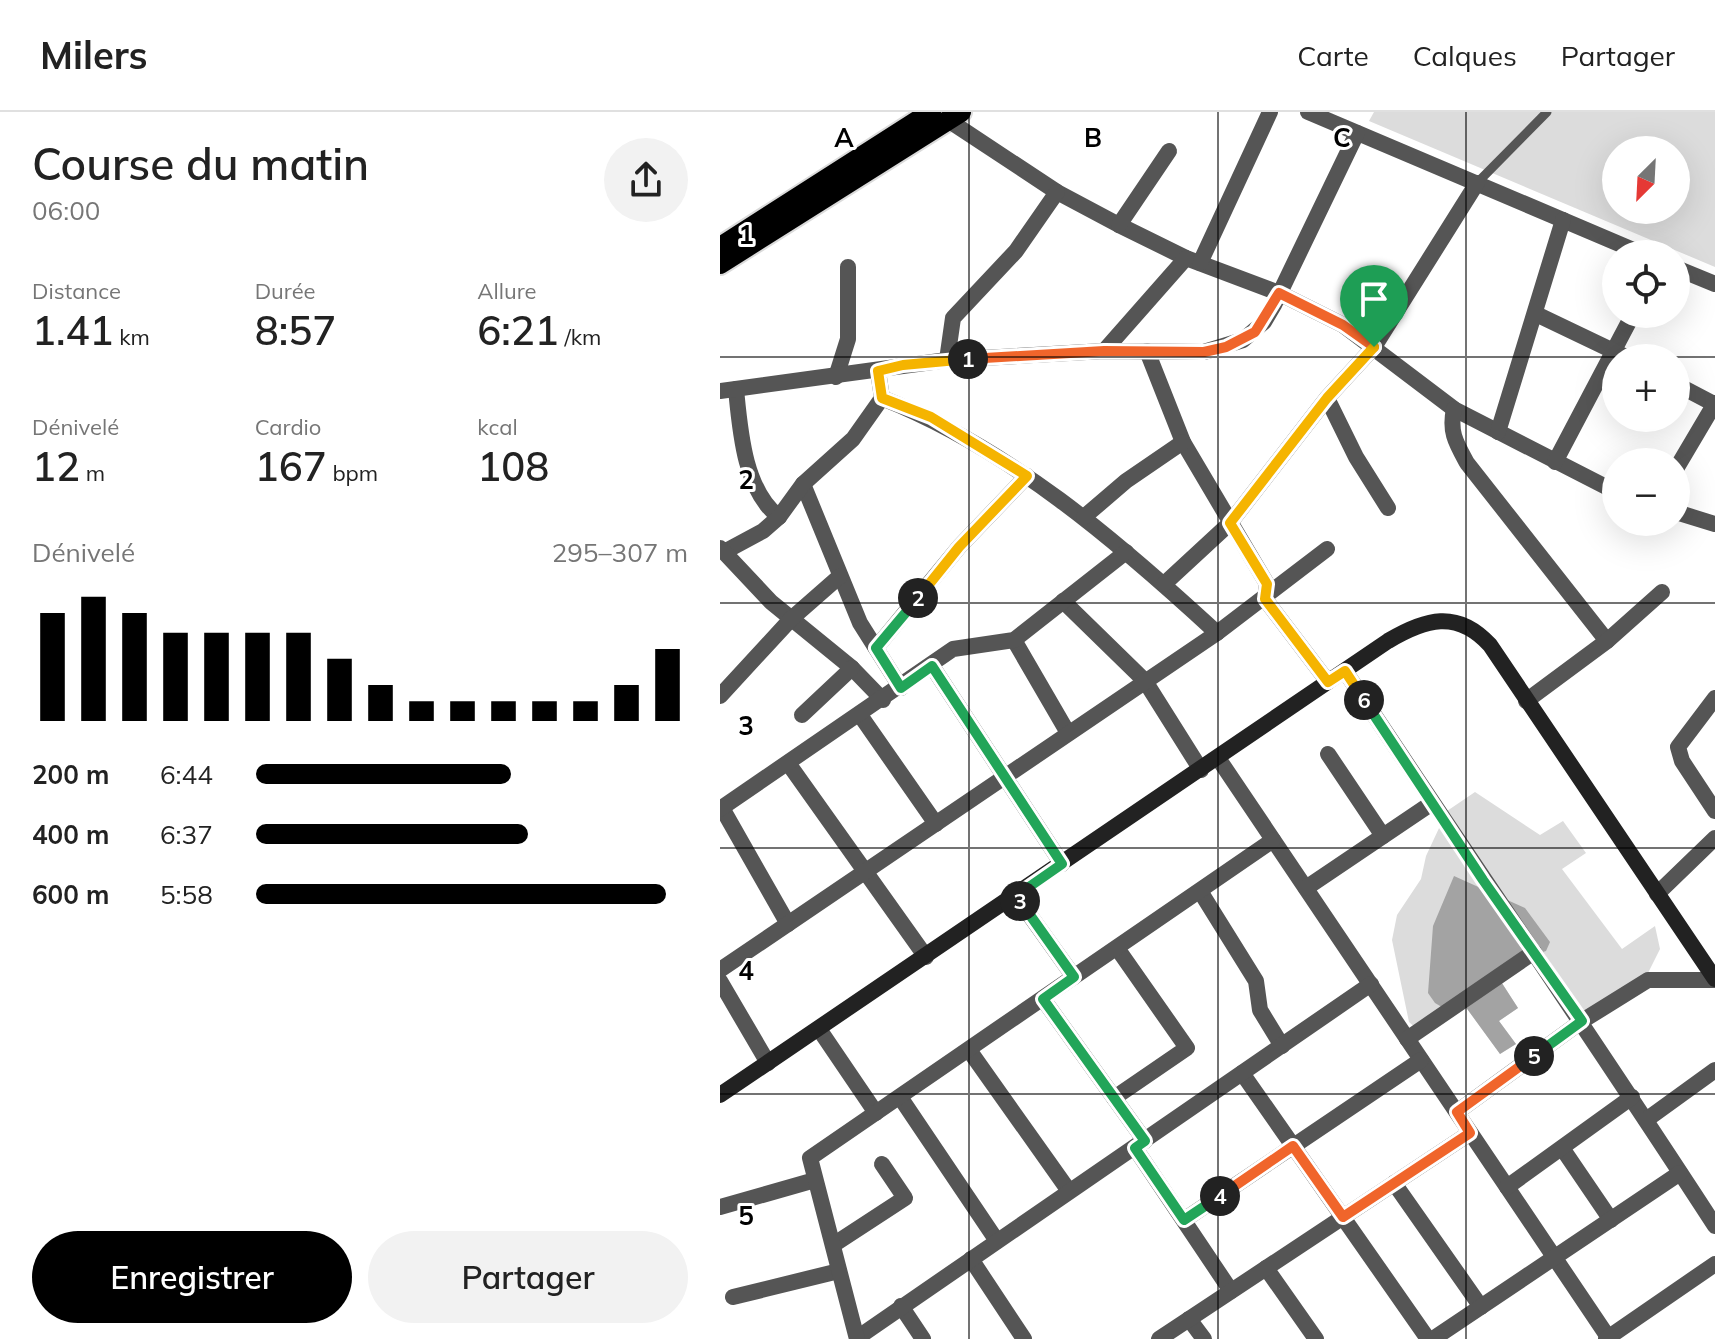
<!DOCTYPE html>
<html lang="fr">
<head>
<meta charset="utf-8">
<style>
	body { margin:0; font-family:Mulish,sans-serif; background:#f2f2f2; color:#222; height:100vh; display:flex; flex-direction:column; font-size:30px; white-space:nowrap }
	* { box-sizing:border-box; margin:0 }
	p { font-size:26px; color:#767676 }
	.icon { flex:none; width:44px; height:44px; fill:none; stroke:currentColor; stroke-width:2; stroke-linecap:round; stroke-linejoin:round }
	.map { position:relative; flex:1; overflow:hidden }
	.drawer { display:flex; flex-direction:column; background:#fff; width:720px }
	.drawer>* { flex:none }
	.needle { width:52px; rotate:204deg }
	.controls { position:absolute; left:882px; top:24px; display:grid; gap:16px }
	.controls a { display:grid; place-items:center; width:88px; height:88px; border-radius:50%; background:#fff; box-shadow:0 8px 32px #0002; font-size:40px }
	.pin { position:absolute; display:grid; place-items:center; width:68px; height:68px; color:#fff; margin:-82px -34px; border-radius:50% 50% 50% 0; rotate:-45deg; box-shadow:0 0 8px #0007 }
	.pin .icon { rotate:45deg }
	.km { position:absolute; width:40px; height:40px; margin:-20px; border-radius:50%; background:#222; color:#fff; font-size:22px; line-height:40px; text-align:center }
	.round { display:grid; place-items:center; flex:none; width:84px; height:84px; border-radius:42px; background:#f2f2f2 }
	.headline { display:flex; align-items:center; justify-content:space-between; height:136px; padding:0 32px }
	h1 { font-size:44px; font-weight:600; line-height:60px }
	.figures { display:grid; grid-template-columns:repeat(3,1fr); gap:12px; height:136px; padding:8px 32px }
	.figures div { display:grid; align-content:center }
	.figures b { font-size:40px; font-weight:600 }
	.figures small { font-size:22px; font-weight:400 }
	.figures p { font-size:22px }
	.chart { height:224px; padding:16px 32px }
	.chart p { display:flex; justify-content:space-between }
	.chart svg { width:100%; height:144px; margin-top:8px; stroke:#000; stroke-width:6 }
	.cta { display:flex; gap:16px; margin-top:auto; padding:16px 32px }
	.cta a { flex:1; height:92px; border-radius:48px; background:#000; color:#fff; font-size:32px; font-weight:600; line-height:92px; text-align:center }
	.cta a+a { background:#f2f2f2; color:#222 }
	ul { padding:0 32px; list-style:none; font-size:26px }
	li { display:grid; grid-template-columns:128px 96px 1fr; align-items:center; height:60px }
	li i { height:20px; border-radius:10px; background:#000 }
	header { display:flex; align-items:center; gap:48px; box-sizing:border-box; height:112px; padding:0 40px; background:#fff; border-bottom:2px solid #e0e0e0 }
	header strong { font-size:38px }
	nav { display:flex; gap:44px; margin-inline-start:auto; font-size:28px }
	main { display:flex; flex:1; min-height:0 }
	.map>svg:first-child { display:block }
	.green { fill:#dcdcdc; fill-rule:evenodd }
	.water { fill:#a3a3a3 }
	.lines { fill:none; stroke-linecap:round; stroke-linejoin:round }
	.primary-casing { stroke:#dbdbdb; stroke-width:24 }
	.lane { stroke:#555; stroke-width:9 }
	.street { stroke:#555; stroke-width:16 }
	.secondary { stroke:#222; stroke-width:16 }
	.primary { stroke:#000; stroke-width:20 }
	.split-1-casing { stroke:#fff; stroke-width:16 }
	.split-2-casing { stroke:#fff; stroke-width:16 }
	.split-3-casing { stroke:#fff; stroke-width:16 }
	.split-4-casing { stroke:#fff; stroke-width:16 }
	.split-5-casing { stroke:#fff; stroke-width:16 }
	.split-6-casing { stroke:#fff; stroke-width:16 }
	.split-7-casing { stroke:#fff; stroke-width:16 }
	.split-1 { stroke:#f0652b; stroke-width:10 }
	.split-2 { stroke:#f5b400; stroke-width:10 }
	.split-3 { stroke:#22a559; stroke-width:10 }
	.split-4 { stroke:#22a559; stroke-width:10 }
	.split-5 { stroke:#f0652b; stroke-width:10 }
	.split-6 { stroke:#22a559; stroke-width:10 }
	.split-7 { stroke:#f5b400; stroke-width:10 }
	.grid { fill:none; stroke:#000; stroke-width:2; stroke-opacity:0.55 }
	.grid-label { font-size:26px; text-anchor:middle; font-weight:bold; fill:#000; stroke:#fff; stroke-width:6; stroke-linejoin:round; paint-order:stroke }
</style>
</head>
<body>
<header>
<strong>Milers</strong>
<nav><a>Carte</a><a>Calques</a><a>Partager</a></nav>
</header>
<main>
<section class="drawer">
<div class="headline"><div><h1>Course du matin</h1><p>06:00</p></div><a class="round"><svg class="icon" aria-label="share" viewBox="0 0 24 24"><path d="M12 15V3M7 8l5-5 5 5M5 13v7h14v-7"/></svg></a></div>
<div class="figures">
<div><p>Distance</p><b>1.41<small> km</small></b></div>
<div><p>Durée</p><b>8:57</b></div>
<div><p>Allure</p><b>6:21<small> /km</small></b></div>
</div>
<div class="figures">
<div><p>Dénivelé</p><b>12<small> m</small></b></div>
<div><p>Cardio</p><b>167<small> bpm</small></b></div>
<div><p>kcal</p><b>108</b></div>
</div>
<div class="chart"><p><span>Dénivelé</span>295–307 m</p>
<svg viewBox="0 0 160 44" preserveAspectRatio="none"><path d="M5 44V11M15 44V6M25 44V11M35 44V17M45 44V17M55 44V17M65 44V17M75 44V25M85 44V33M95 44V38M105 44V38M115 44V38M125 44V38M135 44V38M145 44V33M155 44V22"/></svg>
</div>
<ul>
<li><b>200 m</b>6:44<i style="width:59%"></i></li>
<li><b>400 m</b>6:37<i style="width:63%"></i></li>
<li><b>600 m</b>5:58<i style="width:95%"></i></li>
</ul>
<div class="cta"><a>Enregistrer</a><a>Partager</a></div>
</section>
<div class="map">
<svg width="995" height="1227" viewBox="0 0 995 1227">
	<rect width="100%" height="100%" fill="#fff"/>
	<g class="green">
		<path d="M 654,0 L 995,0 L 995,155 L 649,9 ZM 896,38 L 956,38 L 956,98 L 896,98 Z"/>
		<polygon points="755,680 820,723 843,709 866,741 842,757 902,837 935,814 940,837 928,861 852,908 811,844 778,865 798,896 779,909 796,932 780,942 745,894 701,921 689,910 672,828 677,803 701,767 706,744 727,699"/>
	</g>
	<polygon class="water" points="734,764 805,796 830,830 826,839 811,844 778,865 798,896 779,909 796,932 780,942 745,894 732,901 715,891 708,881 713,814"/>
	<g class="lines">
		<g class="primary-casing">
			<g id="primary">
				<polyline points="0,135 211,0"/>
				<polyline points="0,152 241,0"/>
			</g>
		</g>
		<polyline class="lane" points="757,71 827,0"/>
		<g class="street">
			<polyline points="588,0 923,142"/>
			<polyline points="228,8 337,80 399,113 466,146 559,181 623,213 734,297 896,380"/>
			<polyline points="399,113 449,39"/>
			<polyline points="480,151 550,0"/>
			<polyline points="956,156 995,172"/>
			<polyline points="816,202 908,246"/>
			<polyline points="384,239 466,146"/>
			<polyline points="427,239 463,330 547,472 545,487 608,570"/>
			<polyline points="227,248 233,206 296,139 337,80"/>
			<polyline points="116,265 128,227 128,155"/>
			<polyline points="956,272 994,292"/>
			<path d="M 16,277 C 20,318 24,378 59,405"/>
			<polyline points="0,279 227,248 384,239 484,240 523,228 544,210 554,193 637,21"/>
			<path d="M 162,286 C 290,337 396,428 497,521"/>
			<polyline points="607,286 636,345 668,396"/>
			<path d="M 734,297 C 729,320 736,331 747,351 L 887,529"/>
			<polyline points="778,320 843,108"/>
			<polyline points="835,350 913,202"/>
			<polyline points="956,357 995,291"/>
			<polyline points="83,372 140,511 181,576"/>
			<polyline points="956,400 995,412"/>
			<polyline points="364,405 406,369 463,330"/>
			<polyline points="0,436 4,440 43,419 59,405 83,372 133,327 162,286 158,259"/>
			<polyline points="4,440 51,490 132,556 163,588"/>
			<polyline points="444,472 510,411 607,286 654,235 757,71"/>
			<polyline points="343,489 425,569 481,658"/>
			<polyline points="294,528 348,621"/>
			<polyline points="156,536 239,435 307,364"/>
			<polyline points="212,554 342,752"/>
			<path d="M 625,559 C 748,745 874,927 995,1114"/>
			<polyline points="0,584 71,507 120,464"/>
			<polyline points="995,586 958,635 962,649 995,699"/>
			<polyline points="806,589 887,529 942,480"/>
			<polyline points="82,603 132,556"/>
			<polyline points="140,603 216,712"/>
			<polyline points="608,642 663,724"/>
			<polyline points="498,646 888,1225"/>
			<polyline points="68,651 206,845"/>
			<polyline points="2,696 68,812"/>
			<polyline points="0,697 233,537 294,528 406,440"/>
			<polyline points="586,776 712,691"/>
			<polyline points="480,779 536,869 540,898 562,934"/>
			<polyline points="937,782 995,726"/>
			<polyline points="296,784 354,865"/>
			<polyline points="0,858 497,521 607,437"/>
			<polyline points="0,869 48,951"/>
			<polyline points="323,887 425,1029"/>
			<polyline points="99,917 156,1001"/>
			<polyline points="687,927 814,840"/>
			<polyline points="249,938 349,1079"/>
			<polyline points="522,961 708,1227"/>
			<polyline points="180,985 277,1129"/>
			<polyline points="394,986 467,936 397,836"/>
			<polyline points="737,1000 862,909 928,868 995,868"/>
			<polyline points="926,1008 995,958"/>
			<polyline points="415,1036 511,1179"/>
			<polyline points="842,1036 891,1108"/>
			<polyline points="674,1071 761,1195"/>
			<polyline points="787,1075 912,985"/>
			<polyline points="0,1095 95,1068"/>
			<polyline points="464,1108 701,948"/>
			<polyline points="113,1133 185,1086 162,1052"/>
			<polyline points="251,1147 304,1227"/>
			<polyline points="546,1156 596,1227"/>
			<polyline points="13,1185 119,1159"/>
			<polyline points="181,1194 203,1227"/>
			<polyline points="469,1207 484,1227"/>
			<polyline points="137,1226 651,872"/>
			<polyline points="137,1227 90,1046 553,728"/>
			<polyline points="439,1227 750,1021"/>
			<polyline points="713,1227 960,1061"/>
			<polyline points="886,1227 995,1152"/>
		</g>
		<path class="secondary" d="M 0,983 L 668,529 C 705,507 737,497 770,533 L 995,867"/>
		<use href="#primary" class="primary"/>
	</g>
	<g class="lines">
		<g class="split-1-casing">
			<polyline id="split-1" points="248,247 384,239 484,240 506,235 535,220 559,181 623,213 654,235"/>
		</g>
		<g class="split-2-casing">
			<polyline id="split-2" points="198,486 239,435 307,364 211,305 162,286 158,259 183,253 248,247"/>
		</g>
		<g class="split-3-casing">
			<polyline id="split-3" points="198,486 156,536 181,576 212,554 342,752 296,784 300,789"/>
		</g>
		<g class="split-4-casing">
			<polyline id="split-4" points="300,789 354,865 323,887 425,1029 415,1036 464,1108 500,1084"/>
		</g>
		<g class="split-5-casing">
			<polyline id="split-5" points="500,1084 573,1034 623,1105 750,1021 737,1000 814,944"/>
		</g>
		<g class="split-6-casing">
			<polyline id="split-6" points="644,588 763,768 862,909 814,944"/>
		</g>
		<g class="split-7-casing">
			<polyline id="split-7" points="644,588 625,559 608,570 545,487 547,472 510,411 607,286 654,235"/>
		</g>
		<use href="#split-1" class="split-1"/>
		<use href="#split-2" class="split-2"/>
		<use href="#split-3" class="split-3"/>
		<use href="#split-4" class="split-4"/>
		<use href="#split-5" class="split-5"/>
		<use href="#split-6" class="split-6"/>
		<use href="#split-7" class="split-7"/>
	</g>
	<path class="grid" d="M 249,0 L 249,1227M 498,0 L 498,1227M 746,0 L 746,1227M 0,245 L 995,245M 0,491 L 995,491M 0,736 L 995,736M 0,982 L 995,982"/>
	<g class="grid-label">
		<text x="124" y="35">A</text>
		<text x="373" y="35">B</text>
		<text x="622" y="35">C</text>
		<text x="26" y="132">1</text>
		<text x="26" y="377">2</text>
		<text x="26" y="623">3</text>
		<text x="26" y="868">4</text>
		<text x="26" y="1113">5</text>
	</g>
</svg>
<div class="controls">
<a><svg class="needle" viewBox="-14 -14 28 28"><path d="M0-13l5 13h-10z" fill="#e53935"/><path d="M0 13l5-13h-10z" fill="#767676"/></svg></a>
<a><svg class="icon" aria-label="locate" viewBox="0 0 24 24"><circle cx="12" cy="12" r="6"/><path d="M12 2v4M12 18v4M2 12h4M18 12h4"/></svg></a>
<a>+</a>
<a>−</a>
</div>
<div class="pin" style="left:654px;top:235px;background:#1e9e55"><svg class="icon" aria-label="arrive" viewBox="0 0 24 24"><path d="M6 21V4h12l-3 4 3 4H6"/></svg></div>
<b class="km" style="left:248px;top:247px">1</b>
<b class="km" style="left:198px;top:486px">2</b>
<b class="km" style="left:300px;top:789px">3</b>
<b class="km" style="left:500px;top:1084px">4</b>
<b class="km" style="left:814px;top:944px">5</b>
<b class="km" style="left:644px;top:588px">6</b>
</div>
</main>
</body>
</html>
